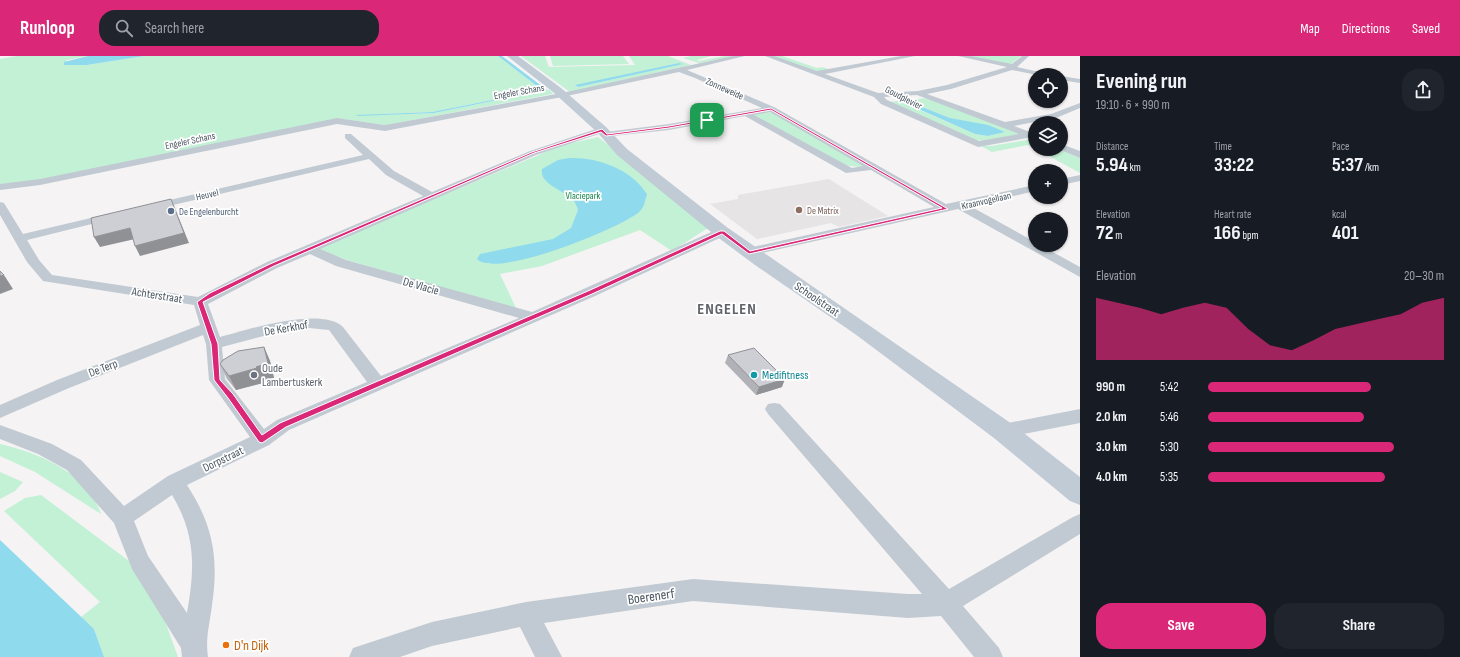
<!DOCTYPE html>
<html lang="en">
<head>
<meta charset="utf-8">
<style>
	body { margin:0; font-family:"Sofia Sans Condensed",sans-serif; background:#20242c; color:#f1f3f6; height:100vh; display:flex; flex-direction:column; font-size:15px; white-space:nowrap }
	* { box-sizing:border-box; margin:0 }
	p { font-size:13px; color:#9ea1a6 }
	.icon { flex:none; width:22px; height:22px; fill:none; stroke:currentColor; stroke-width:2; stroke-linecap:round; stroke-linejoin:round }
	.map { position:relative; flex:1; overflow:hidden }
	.sheet { display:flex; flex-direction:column; background:#171b24; width:380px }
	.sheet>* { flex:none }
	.buttons { position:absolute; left:1028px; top:12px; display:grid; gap:8px }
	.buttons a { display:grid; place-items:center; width:40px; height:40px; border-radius:50%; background:#171b24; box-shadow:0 1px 3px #0004; font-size:20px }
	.pin { position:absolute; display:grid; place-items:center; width:34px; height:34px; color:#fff; margin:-17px; border-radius:8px; box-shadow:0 2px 6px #0006 }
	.round { display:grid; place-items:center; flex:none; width:42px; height:42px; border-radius:16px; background:#20242c }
	.head { display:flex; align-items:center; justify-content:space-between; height:68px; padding:0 16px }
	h1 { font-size:22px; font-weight:700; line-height:30px }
	.stats { display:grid; grid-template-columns:repeat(3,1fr); gap:6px; height:68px; padding:4px 16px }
	.stats div { display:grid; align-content:center }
	.stats b { font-size:20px; font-weight:700 }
	.stats small { font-size:11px; font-weight:400 }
	.stats p { font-size:11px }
	.chart { height:112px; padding:8px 16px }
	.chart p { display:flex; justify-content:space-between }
	.chart svg { width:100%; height:72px; margin-top:4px; fill:#db2777; opacity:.7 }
	.action { display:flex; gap:8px; margin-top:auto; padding:8px 16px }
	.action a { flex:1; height:46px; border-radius:16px; background:#db2777; color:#fff; font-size:16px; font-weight:700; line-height:46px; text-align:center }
	.action a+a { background:#20242c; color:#f1f3f6 }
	ul { padding:0 16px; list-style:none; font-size:13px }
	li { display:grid; grid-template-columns:64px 48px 1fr; align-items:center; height:30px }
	li i { height:10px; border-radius:5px; background:#db2777 }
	header { display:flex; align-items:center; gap:24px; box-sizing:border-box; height:56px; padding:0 20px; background:#db2777; color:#fff }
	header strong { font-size:19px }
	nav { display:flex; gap:22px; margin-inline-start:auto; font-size:14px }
	.search { width:280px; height:36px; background:#20242c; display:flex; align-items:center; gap:10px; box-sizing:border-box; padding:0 14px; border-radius:16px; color:#9ea1a6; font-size:15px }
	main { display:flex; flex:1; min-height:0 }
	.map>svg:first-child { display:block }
	.education { fill:#e6e4e5 }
	.green { fill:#c3f1d5; fill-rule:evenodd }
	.water { fill:#90daee }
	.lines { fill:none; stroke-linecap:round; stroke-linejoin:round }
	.street { fill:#c1cad2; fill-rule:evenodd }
	.secondary { fill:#c1cbd6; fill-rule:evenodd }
	.wall { fill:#b0b2b7 }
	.shaded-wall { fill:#909195 }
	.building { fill:#cdcfd5; stroke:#909195 }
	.route { fill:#db2777; stroke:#fff; fill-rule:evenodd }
	.education-dot { fill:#8d6e63; stroke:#fff; stroke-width:1.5 }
	.service-dot { fill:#5c6f8a; stroke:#fff; stroke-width:1.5 }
	.worship-dot { fill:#6b7280; stroke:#fff; stroke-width:1.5 }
	.culture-dot { fill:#0f9aa8; stroke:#fff; stroke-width:1.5 }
	.food-dot { fill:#e8710a; stroke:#fff; stroke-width:1.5 }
	.labels { text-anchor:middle; stroke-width:3.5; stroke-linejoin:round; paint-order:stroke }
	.far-street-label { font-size:10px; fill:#4a5661; stroke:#fff }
	.far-park-label { font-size:10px; fill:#17864f; stroke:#fff }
	.far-education-label { font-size:10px; fill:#785e54; stroke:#fff; text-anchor:start }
	.far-service-label { font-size:10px; fill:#4e5e75; stroke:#fff; text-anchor:start }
	.street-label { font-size:12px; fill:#4a5661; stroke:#fff }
	.worship-label { font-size:12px; fill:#5b616d; stroke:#fff; text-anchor:start }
	.culture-label { font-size:12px; fill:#0d838f; stroke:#fff; text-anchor:start }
	.near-street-label { font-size:14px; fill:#4a5661; stroke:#fff }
	.near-food-label { font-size:14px; fill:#c56008; stroke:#fff; text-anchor:start }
	.district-label { font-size:16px; font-weight:bold; letter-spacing:1px; fill:#5f6368; stroke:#fff }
</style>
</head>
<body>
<header>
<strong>Runloop</strong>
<div class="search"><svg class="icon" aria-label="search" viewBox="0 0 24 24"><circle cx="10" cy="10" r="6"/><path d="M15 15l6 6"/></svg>Search here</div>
<nav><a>Map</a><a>Directions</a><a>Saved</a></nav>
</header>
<main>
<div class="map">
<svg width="1080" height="601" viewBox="0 0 1080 601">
	<rect width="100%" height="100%" fill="#f5f3f3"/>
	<polygon class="education" points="829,123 888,160 839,171 831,167 757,183 710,148 738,143 738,139"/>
	<g class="green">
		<polygon points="17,0 88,0 67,4 66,9 87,9 144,0 498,0 542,34 432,56 356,59 434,57 546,34 550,34 553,38 386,69 342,63 52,122 0,130 0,3"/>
		<path d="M 521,0 L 545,0 L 549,11 L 635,9 L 629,0 L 668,0 L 691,9 L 570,36 ZM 679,7 L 682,8 L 578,31 L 576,30 Z"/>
		<polygon points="550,0 623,0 629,8 553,10"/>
		<polygon points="691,0 711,0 697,4 699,5 725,0 736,0 699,7 683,2"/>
		<polygon points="771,0 782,0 817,12 822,11 832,14 820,16"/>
		<polygon points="963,0 1021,0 1010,9"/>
		<path d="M 927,42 L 1019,76 L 1020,79 L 986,85 L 975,84 L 888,46 ZM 912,47 L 950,62 L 1005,76 L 988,80 L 975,78 L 906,48 Z"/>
		<polygon points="768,56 773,57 864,110 859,111 843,109 754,60 756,57"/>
		<polygon points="598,81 667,136 708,172 672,195 640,174 542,210 500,218 517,254 347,204 316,193 560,90"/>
		<polygon points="1033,83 1035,84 1035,93 1028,89 992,96 979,89 991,90"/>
		<polygon points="1036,93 1058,93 1080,102 1080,117"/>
		<path d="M 0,388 C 39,397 88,417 101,458 L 35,416 L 0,400 Z"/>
		<polygon points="0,416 23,426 15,435 0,443"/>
		<polygon points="41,439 137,511 154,535 178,601 104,601 94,573 81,561 100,546 4,455 25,442"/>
	</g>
	<g class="water">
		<polygon points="88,0 144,0 87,9 64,9 64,6"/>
		<polygon points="498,0 502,0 547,34 434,57 358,60 356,59 432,56 542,34"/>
		<polygon points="679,7 683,8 578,31 575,29"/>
		<polygon points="905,47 912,47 950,62 988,69 1005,76 988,80 975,78"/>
		<path d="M 569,102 C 598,101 631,113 647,138 C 645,145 644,153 638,157 C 617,173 497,223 477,203 L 480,198 L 553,183 L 571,172 L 578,154 C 577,151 576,148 574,145 C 565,134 539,129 542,113 L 558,104 Z"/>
		<polygon points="0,484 94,573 104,601 0,601"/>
	</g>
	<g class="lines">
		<g class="street">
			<path d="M 733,0 L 745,0 L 687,14 L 774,51 L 946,148 L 1035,129 L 1035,135 L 970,150 L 1035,186 L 1035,189 L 1040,189 L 1080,211 L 1080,221 L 958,153 L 749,200 L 744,199 L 743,196 L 744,193 L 934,151 L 871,114 L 846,117 L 745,60 L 669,74 L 603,81 L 603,77 L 606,76 L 669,68 L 762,52 L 695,22 L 679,16 L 562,41 L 385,75 L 337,68 L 40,129 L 0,134 L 0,128 L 40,123 L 337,62 L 385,69 L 562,37 ZM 770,56 L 863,110 L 852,112 L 754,59 Z"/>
			<path d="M 765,0 L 774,0 L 817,15 L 901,0 L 915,0 L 825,18 L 878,37 L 918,35 L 947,29 L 1007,11 L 958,0 L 971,0 L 1012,8 L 1022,0 L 1029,0 L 1017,11 L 1052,19 L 1037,19 L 1012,14 L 951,33 L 927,38 L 1005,66 L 1051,58 L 1080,47 L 1080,52 L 1056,62 L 1014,70 L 1033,77 L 1033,81 L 978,91 L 881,48 L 874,41 ZM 917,39 L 1019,78 L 979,85 L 887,44 L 884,41 Z"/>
			<polygon points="1061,20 1080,23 1080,27 1061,24"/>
			<path d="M 602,71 L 605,72 L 605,76 L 536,99 L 320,193 L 346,204 L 532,256 L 718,173 L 726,173 L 728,176 L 726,179 L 595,240 L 289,374 L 269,389 L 187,429 C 213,469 219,502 212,549 C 210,567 205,583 208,601 L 182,601 L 181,592 L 132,513 L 114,467 L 81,430 L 67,414 L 38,398 L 0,383 L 0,369 L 52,388 L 81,404 L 124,450 L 168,420 L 250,381 L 209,324 L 206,288 L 203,279 L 69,332 L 0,362 L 0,349 L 57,324 L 200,269 L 194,249 L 43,225 L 27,206 L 0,159 L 0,146 L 4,147 L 23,178 L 112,157 L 116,158 L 118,160 L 116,162 L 27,184 L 39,204 L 52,219 L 198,241 L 267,206 L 423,140 L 386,119 L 369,103 L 152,154 L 148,153 L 146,151 L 148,149 L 363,99 L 345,82 L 345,78 L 351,78 L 394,115 L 432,136 L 530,95 ZM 310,198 L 336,210 L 519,262 L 381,320 L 343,271 C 321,250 246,274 220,281 L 208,248 L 277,212 ZM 309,272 L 329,274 L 367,326 L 277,364 L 264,373 L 225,323 L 222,291 L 275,277 ZM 172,439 C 196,479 195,512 187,557 L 148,500 L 134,465 Z"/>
			<polygon points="1061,88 1080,95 1080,102 1058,93 1061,93"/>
			<polygon points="1080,119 1080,125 1061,129 1061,123"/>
			<polygon points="774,347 780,348 949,533 1073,461 1080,458 1080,478 963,550 999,592 1003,601 974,601 941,560 908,562 693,545 544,567 562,601 535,601 520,571 432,590 400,601 349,601 353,592 432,566 526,546 693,523 908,538 922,538 768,358 765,353 768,348"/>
			<polygon points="1080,353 1080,367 1003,382 997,380 994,375 997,370 1003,368"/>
		</g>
		<polygon class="secondary" points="507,0 518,0 561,32 606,71 627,93 728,172 1012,368 1080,421 1080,449 1070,445 994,382 855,278 755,209 716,180 617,99 598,77 553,36"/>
	</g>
	<g class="wall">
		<polygon points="264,291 270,305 274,322 262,325 263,327 236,334 227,323 220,308"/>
		<polygon points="728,299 782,331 756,339 725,307"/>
	</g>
	<g class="shaded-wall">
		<polygon points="175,153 189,187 140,200 135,190"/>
		<polygon points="130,172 135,183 100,191 94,181"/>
		<polygon points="4,219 13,233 0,238 0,220"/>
		<polygon points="264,291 270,305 274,322 262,325 263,327 236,334 229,320 256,311"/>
		<polygon points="785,323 782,331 756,339 759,331"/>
	</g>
	<g class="building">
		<polygon points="171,143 184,177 135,190 130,172 94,181 91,162"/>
		<polygon points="0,215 4,219 0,220"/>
		<polygon points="264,291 268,307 256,311 257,312 229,320 220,308 223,304 238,295"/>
		<polygon points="754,292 785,323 759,331 728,299"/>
	</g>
	<path class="route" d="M 771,52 L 948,153 L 749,198 L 722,178 L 592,238 L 286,371 L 262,387 L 259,386 L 228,342 L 214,324 L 211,288 L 197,246 L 210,237 L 270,208 L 532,96 L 602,73 L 607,78 L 669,70 ZM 771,54 L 942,152 L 750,195 L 724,175 L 720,175 L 588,235 L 280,367 L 262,379 L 233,338 L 220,324 L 218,288 L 203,246 L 274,210 L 534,97 L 601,76 L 606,80 L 669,72 Z"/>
	<circle class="education-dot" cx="799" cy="154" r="4"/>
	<circle class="service-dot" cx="171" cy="155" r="4"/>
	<circle class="worship-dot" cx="254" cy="319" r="4"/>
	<circle class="culture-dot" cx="754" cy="319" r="4"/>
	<circle class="food-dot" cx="226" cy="589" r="4"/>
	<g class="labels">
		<g class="far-street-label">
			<text transform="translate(725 32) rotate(24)" y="4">Zonneweide</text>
			<text transform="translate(519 35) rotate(-10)" y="4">Engeler Schans</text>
			<text transform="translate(904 41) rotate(27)" y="4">Goudplevier</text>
			<text transform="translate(190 84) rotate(-12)" y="4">Engeler Schans</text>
			<text transform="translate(207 138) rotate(-13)" y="4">Heuvel</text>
			<text transform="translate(986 144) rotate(-13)" y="4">Kraanvogellaan</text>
		</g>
		<g class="far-park-label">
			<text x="583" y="143">Vlaciepark</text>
		</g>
		<g class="far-education-label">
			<text x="807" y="158">De Matrix</text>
		</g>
		<g class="far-service-label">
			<text x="179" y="159">De Engelenburcht</text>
		</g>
		<g class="street-label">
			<text transform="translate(421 230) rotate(16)" y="4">De Vlacie</text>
			<text transform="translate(157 239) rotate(9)" y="4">Achterstraat</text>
			<text transform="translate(817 243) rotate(34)" y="4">Schoolstraat</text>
			<text transform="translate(286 272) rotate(-10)" y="4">De Kerkhof</text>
			<text transform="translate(103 312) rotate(-21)" y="4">De Terp</text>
			<text transform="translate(223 403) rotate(-26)" y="4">Dorpstraat</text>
		</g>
		<g class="worship-label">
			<text x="262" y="316">Oude<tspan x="262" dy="14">Lambertuskerk</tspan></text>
		</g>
		<g class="culture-label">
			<text x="762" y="323">Medifitness</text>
		</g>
		<g class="near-street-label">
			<text transform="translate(651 540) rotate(-8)" y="5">Boerenerf</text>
		</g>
		<g class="near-food-label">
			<text x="234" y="594">D'n Dijk</text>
		</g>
		<g class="district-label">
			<text x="727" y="258">ENGELEN</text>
		</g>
	</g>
</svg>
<div class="buttons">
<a><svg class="icon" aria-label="locate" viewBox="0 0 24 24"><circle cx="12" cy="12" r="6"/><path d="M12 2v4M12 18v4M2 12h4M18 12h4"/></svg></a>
<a><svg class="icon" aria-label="layers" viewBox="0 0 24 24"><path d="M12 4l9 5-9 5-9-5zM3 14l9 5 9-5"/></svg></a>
<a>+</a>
<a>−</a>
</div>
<div class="pin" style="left:707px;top:64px;background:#1e9e55"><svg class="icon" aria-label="arrive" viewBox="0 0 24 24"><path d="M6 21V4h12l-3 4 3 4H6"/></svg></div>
</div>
<section class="sheet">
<div class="head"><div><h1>Evening run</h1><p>19:10 · 6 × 990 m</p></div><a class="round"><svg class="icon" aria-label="share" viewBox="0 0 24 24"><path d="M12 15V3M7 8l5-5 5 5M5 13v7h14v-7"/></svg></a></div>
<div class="stats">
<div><p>Distance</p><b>5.94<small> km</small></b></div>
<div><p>Time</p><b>33:22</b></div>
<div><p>Pace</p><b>5:37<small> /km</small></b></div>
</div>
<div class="stats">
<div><p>Elevation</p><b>72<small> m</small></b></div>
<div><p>Heart rate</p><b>166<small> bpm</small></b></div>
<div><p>kcal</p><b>401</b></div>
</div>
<div class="chart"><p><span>Elevation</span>20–30 m</p>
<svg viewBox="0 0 160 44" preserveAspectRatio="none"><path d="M0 44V6L10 9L20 12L30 16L40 12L50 9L60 12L70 25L80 35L90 38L100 32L110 25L120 22L130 19L140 16L150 9L160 6V44z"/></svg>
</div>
<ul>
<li><b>990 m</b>5:42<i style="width:69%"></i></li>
<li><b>2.0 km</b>5:46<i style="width:66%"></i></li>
<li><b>3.0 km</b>5:30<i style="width:79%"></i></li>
<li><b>4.0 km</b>5:35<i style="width:75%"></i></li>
</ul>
<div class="action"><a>Save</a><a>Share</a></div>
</section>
</main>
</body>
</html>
